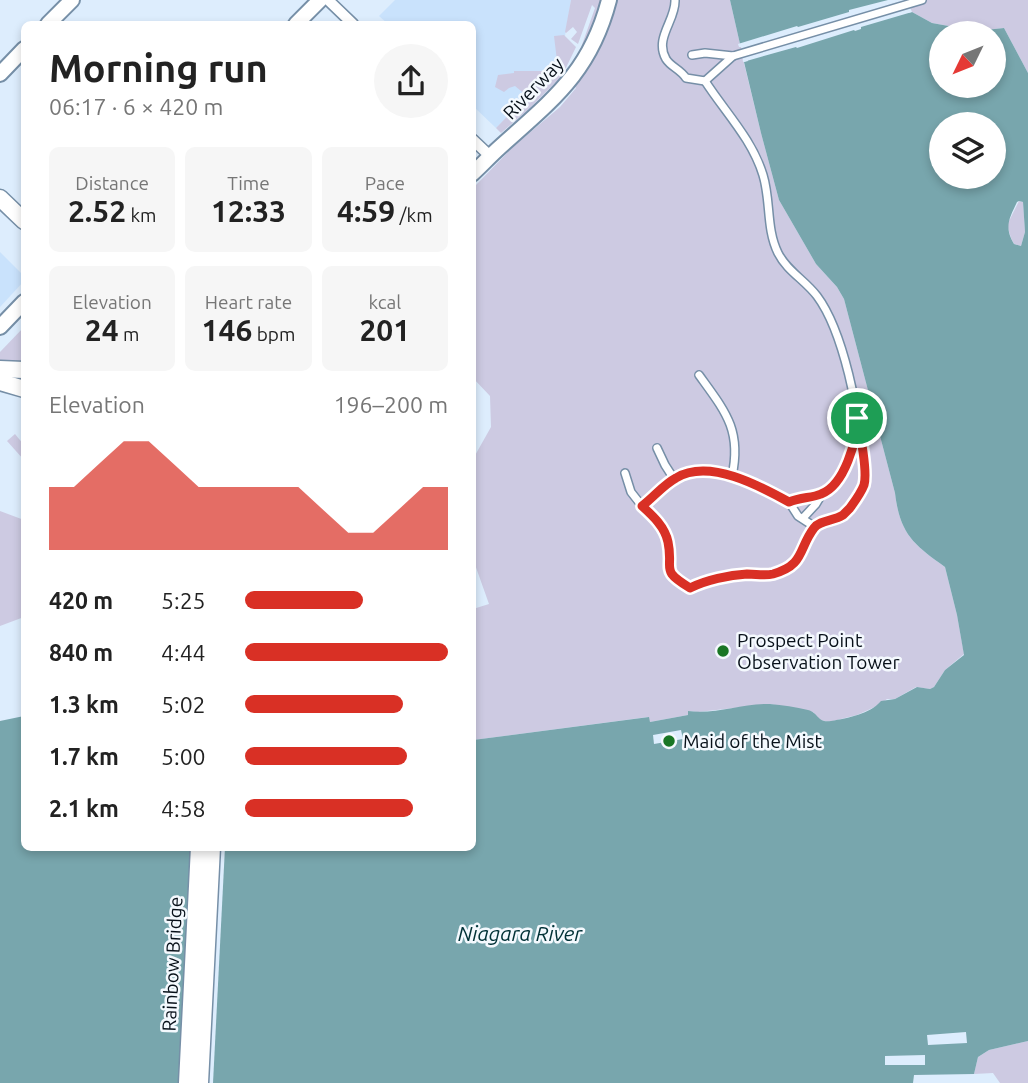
<!DOCTYPE html>
<html lang="en">
<head>
<meta charset="utf-8">
<style>
	body { margin:0; font-family:Ubuntu,sans-serif; background:#f6f6f6; color:#222; height:100vh; display:flex; flex-direction:column; font-size:26px; white-space:nowrap }
	* { box-sizing:border-box; margin:0 }
	p { font-size:23px; color:#767676 }
	.icon { flex:none; width:38px; height:38px; fill:none; stroke:currentColor; stroke-width:2; stroke-linecap:round; stroke-linejoin:round }
	.map { position:relative; flex:1; overflow:hidden }
	.side { position:absolute; left:21px; top:21px; width:455px; height:830px; display:flex; flex-direction:column; background:#fff; border-radius:10px; box-shadow:0 4px 10px #0003 }
	.side>* { flex:none }
	.needle { width:46px; rotate:227deg }
	.buttons { position:absolute; left:929px; top:21px; display:grid; gap:14px }
	.buttons a { display:grid; place-items:center; width:77px; height:77px; border-radius:50%; background:#fff; box-shadow:0 4px 10px #0003; font-size:35px }
	.pin { position:absolute; display:grid; place-items:center; width:60px; height:60px; color:#fff; margin:-30px; border:4px solid #fff; border-radius:50%; box-shadow:0 2px 7px #0007 }
	.round { display:grid; place-items:center; flex:none; width:74px; height:74px; border-radius:37px; background:#f6f6f6 }
	.summary { display:flex; align-items:center; justify-content:space-between; height:119px; padding:0 28px }
	h1 { font-size:38px; font-weight:700; line-height:52px }
	.figures { display:grid; grid-template-columns:repeat(3,1fr); gap:10px; height:119px; padding:7px 28px }
	.figures div { display:grid; align-content:center; border-radius:10px; background:#f6f6f6; text-align:center }
	.figures b { font-size:30px; font-weight:700 }
	.figures small { font-size:19px; font-weight:400 }
	.figures p { font-size:19px }
	.chart { height:196px; padding:14px 28px }
	.chart p { display:flex; justify-content:space-between }
	.chart svg { width:100%; height:126px; margin-top:7px; fill:#d93025; opacity:.7 }
	ul { padding:0 28px; list-style:none; font-size:23px }
	li { display:grid; grid-template-columns:112px 84px 1fr; align-items:center; height:52px }
	li i { height:18px; border-radius:9px; background:#d93025 }
	.map>svg:first-child { display:block }
	.built { fill:#c9e2fc }
	.green { fill:#cdcae2 }
	.water { fill:#78a6ad; fill-rule:evenodd }
	.pier { fill:#ddedfd }
	.lines { fill:none; stroke-linecap:round; stroke-linejoin:round }
	.pedestrian-casing { stroke:#768fa7; stroke-width:10 }
	.minor-casing { stroke:#768fa7; stroke-width:13 }
	.secondary-casing { stroke:#768fa7; stroke-width:18 }
	.trunk-casing { stroke:#768fa7; stroke-width:19 }
	.pedestrian { stroke:#fff; stroke-width:7 }
	.minor { stroke:#fff; stroke-width:10 }
	.secondary { stroke:#fff; stroke-width:14 }
	.trunk { stroke:#fff; stroke-width:16 }
	.route-casing { stroke:#fff; stroke-width:14 }
	.route { stroke:#d93025; stroke-width:9 }
	.poi-dot { fill:#197625; stroke:#f4f9fe; stroke-width:2.5 }
	.labels { text-anchor:middle; stroke-width:5; stroke-linejoin:round; paint-order:stroke }
	.street-label { font-size:19px; fill:#071019; stroke:#f4f9fe }
	.poi-label { font-size:19px; fill:#071019; stroke:#f4f9fe; text-anchor:start }
	.water-label { font-size:21px; font-style:italic; fill:#013136; stroke:#f4f9fe }
</style>
</head>
<body>
<div class="map">
<svg width="1028" height="1083" viewBox="0 0 1028 1083">
	<rect width="100%" height="100%" fill="#ddedfd"/>
	<g class="built">
		<polygon points="395,0 571,0 560,66 528,96 496,128 473,106 472,24 388,24 379,16"/>
		<polygon points="0,252 24,276 24,281 0,307"/>
	</g>
	<g class="green">
		<path d="M 571,0 L 730,0 L 740,44 L 743,43 L 744,63 L 761,133 L 779,200 L 816,264 L 837,287 L 844,299 L 895,493 C 900,534 913,544 945,567 L 957,615 L 964,654 L 945,670 L 934,687 L 930,689 L 916,687 L 895,699 L 887,699 L 877,706 L 857,715 L 829,722 L 820,720 L 813,712 L 770,704 L 698,712 L 688,711 L 688,715 L 650,722 L 648,717 L 473,740 L 473,609 L 489,604 L 473,559 L 473,459 L 491,427 L 490,396 L 473,378 L 473,186 L 476,185 L 514,146 L 560,107 L 576,88 L 574,85 L 596,52 L 592,33 L 578,56 L 595,8 L 592,5 L 578,44 L 571,39 L 577,32 L 573,27 L 566,33 L 565,32 Z"/>
		<polygon points="903,0 1028,0 1028,73 1004,28 976,31 932,23 912,12 908,13"/>
		<polygon points="564,35 576,47 562,76 529,109 501,133 496,128 527,96 515,86 509,88 504,92 495,87 498,75 514,73 514,71 552,71 552,62 557,61 554,36"/>
		<polygon points="1019,201 1023,202 1025,232 1021,246 1014,244 1011,238 1007,225"/>
		<polygon points="24,327 24,366 0,366 0,352"/>
		<polygon points="15,434 24,445 24,460 7,441"/>
		<polygon points="0,511 24,520 24,617 0,626"/>
		<polygon points="1028,1041 1028,1083 1000,1083 993,1073 974,1074 978,1057 989,1050"/>
	</g>
	<path class="water" d="M 730,0 L 903,0 L 908,13 L 912,12 L 932,23 L 976,31 L 1004,28 L 1028,73 L 1028,1041 L 989,1050 L 978,1057 L 974,1074 L 914,1075 L 913,1083 L 0,1083 L 0,721 L 24,716 L 24,847 L 472,847 L 473,740 L 649,717 L 650,722 L 688,715 L 688,711 C 715,715 742,703 770,704 C 782,705 796,707 808,710 C 819,713 817,723 831,721 C 848,718 870,714 881,701 L 895,699 L 917,687 L 930,689 L 934,687 L 945,670 L 964,655 L 957,615 L 945,567 C 913,544 900,534 895,493 L 844,299 L 837,287 L 816,264 L 779,200 L 761,133 L 744,62 L 748,61 L 742,43 L 740,44 ZM 942,33 L 994,33 L 994,86 L 942,86 ZM 942,124 L 994,124 L 994,177 L 942,177 ZM 1019,201 L 1023,202 L 1025,232 L 1021,246 L 1014,244 C 1004,227 1009,219 1017,202 Z"/>
	<g class="pier">
		<polygon points="888,0 907,0 912,12 861,27 861,29 855,31 854,30 797,48 796,47 743,62 741,47 739,47 738,44 797,26 798,27 849,12 849,10"/>
		<polygon points="681,730 683,739 654,744 653,735"/>
		<polygon points="194,847 225,847 213,1083 181,1083"/>
		<polygon points="966,1032 967,1043 928,1045 927,1035"/>
		<polygon points="925,1055 925,1065 885,1065 885,1056"/>
	</g>
	<g class="lines">
		<g class="pedestrian-casing">
			<g id="pedestrian">
				<path d="M 675,0 C 676,20 654,38 666,59 C 671,67 680,69 686,78 L 705,81"/>
				<polyline points="692,55 705,53 733,56 922,0"/>
				<path d="M 705,81 C 725,112 752,139 763,175 C 771,201 766,229 778,253 C 787,271 805,280 817,296 C 844,332 859,414 863,458 C 864,467 867,480 863,489 C 859,497 851,509 844,514 C 836,521 824,521 815,527"/>
				<polyline points="705,81 733,56"/>
				<path d="M 699,375 C 725,411 742,430 732,476"/>
				<polyline points="657,448 665,465 674,479"/>
				<path d="M 705,471 L 732,476 L 779,496 L 789,502 L 798,516 L 815,527 L 804,545 L 802,554 L 795,563 L 789,567 L 771,575 L 744,574 L 701,583 L 690,588 C 659,569 674,571 668,542 C 665,527 653,516 642,506 C 666,488 672,472 705,471 Z"/>
				<polyline points="625,473 631,492 642,506"/>
				<polyline points="789,502 800,498 822,494"/>
				<polyline points="803,518 816,504 822,494 835,482 847,467 857,425"/>
			</g>
		</g>
		<g class="minor-casing">
			<g id="minor">
				<polyline points="328,0 353,24"/>
				<polyline points="472,139 490,156"/>
			</g>
		</g>
		<g class="secondary-casing">
			<g id="secondary">
				<polyline points="48,24 72,0"/>
				<polyline points="296,24 320,0"/>
				<polyline points="0,74 24,49"/>
				<path d="M 472,174 C 481,166 490,156 499,148 C 552,100 590,73 609,0"/>
				<polyline points="0,327 24,302"/>
			</g>
		</g>
		<g class="trunk-casing">
			<g id="trunk">
				<polyline points="0,198 24,221"/>
				<polyline points="0,369 24,370"/>
				<polyline points="0,382 24,389"/>
				<polyline points="187,1083 199,847"/>
				<polyline points="200,1083 212,847"/>
			</g>
		</g>
		<use href="#pedestrian" class="pedestrian"/>
		<use href="#minor" class="minor"/>
		<use href="#secondary" class="secondary"/>
		<use href="#trunk" class="trunk"/>
	</g>
	<g class="lines">
		<g class="route-casing">
			<path id="route" d="M 857,418 C 860,433 868,471 864,485 C 861,493 855,501 850,508 C 849,509 844,514 843,515 C 834,521 820,520 814,528 C 798,549 805,565 773,574 C 765,576 756,574 747,574 C 729,575 706,580 690,588 C 659,569 674,571 668,542 C 665,527 653,516 642,506 C 654,497 663,485 676,478 C 709,458 760,486 789,502 C 801,497 812,498 821,494 C 845,485 857,440 857,418 Z"/>
		</g>
		<use href="#route" class="route"/>
	</g>
	<g class="poi-dot">
		<circle cx="723" cy="651" r="7"/>
		<circle cx="669" cy="741" r="7"/>
	</g>
	<g class="labels">
		<g class="street-label">
			<text transform="translate(533 88) rotate(-46)" y="7">Riverway</text>
			<text transform="translate(172 964) rotate(-87)" y="7">Rainbow Bridge</text>
		</g>
		<g class="poi-label">
			<text x="737" y="647">Prospect Point<tspan x="737" dy="22">Observation Tower</tspan></text>
			<text x="683" y="748">Maid of the Mist</text>
		</g>
		<g class="water-label">
			<text x="520" y="941">Niagara River</text>
		</g>
	</g>
</svg>
<div class="buttons">
<a><svg class="needle" viewBox="-14 -14 28 28"><path d="M0-13l5 13h-10z" fill="#e53935"/><path d="M0 13l5-13h-10z" fill="#767676"/></svg></a>
<a><svg class="icon" aria-label="layers" viewBox="0 0 24 24"><path d="M12 4l9 5-9 5-9-5zM3 14l9 5 9-5"/></svg></a>
</div>
<div class="pin" style="left:857px;top:418px;background:#1e9e55"><svg class="icon" aria-label="arrive" viewBox="0 0 24 24"><path d="M6 21V4h12l-3 4 3 4H6"/></svg></div>
<section class="side">
<div class="summary"><div><h1>Morning run</h1><p>06:17 · 6 × 420 m</p></div><a class="round"><svg class="icon" aria-label="share" viewBox="0 0 24 24"><path d="M12 15V3M7 8l5-5 5 5M5 13v7h14v-7"/></svg></a></div>
<div class="figures">
<div><p>Distance</p><b>2.52<small> km</small></b></div>
<div><p>Time</p><b>12:33</b></div>
<div><p>Pace</p><b>4:59<small> /km</small></b></div>
</div>
<div class="figures">
<div><p>Elevation</p><b>24<small> m</small></b></div>
<div><p>Heart rate</p><b>146<small> bpm</small></b></div>
<div><p>kcal</p><b>201</b></div>
</div>
<div class="chart"><p><span>Elevation</span>196–200 m</p>
<svg viewBox="0 0 160 44" preserveAspectRatio="none"><path d="M0 44V22L10 22L20 14L30 6L40 6L50 14L60 22L70 22L80 22L90 22L100 22L110 30L120 38L130 38L140 30L150 22L160 22V44z"/></svg>
</div>
<ul>
<li><b>420 m</b>5:25<i style="width:58%"></i></li>
<li><b>840 m</b>4:44<i style="width:100%"></i></li>
<li><b>1.3 km</b>5:02<i style="width:78%"></i></li>
<li><b>1.7 km</b>5:00<i style="width:80%"></i></li>
<li><b>2.1 km</b>4:58<i style="width:83%"></i></li>
</ul>
</section>
</div>
</body>
</html>
